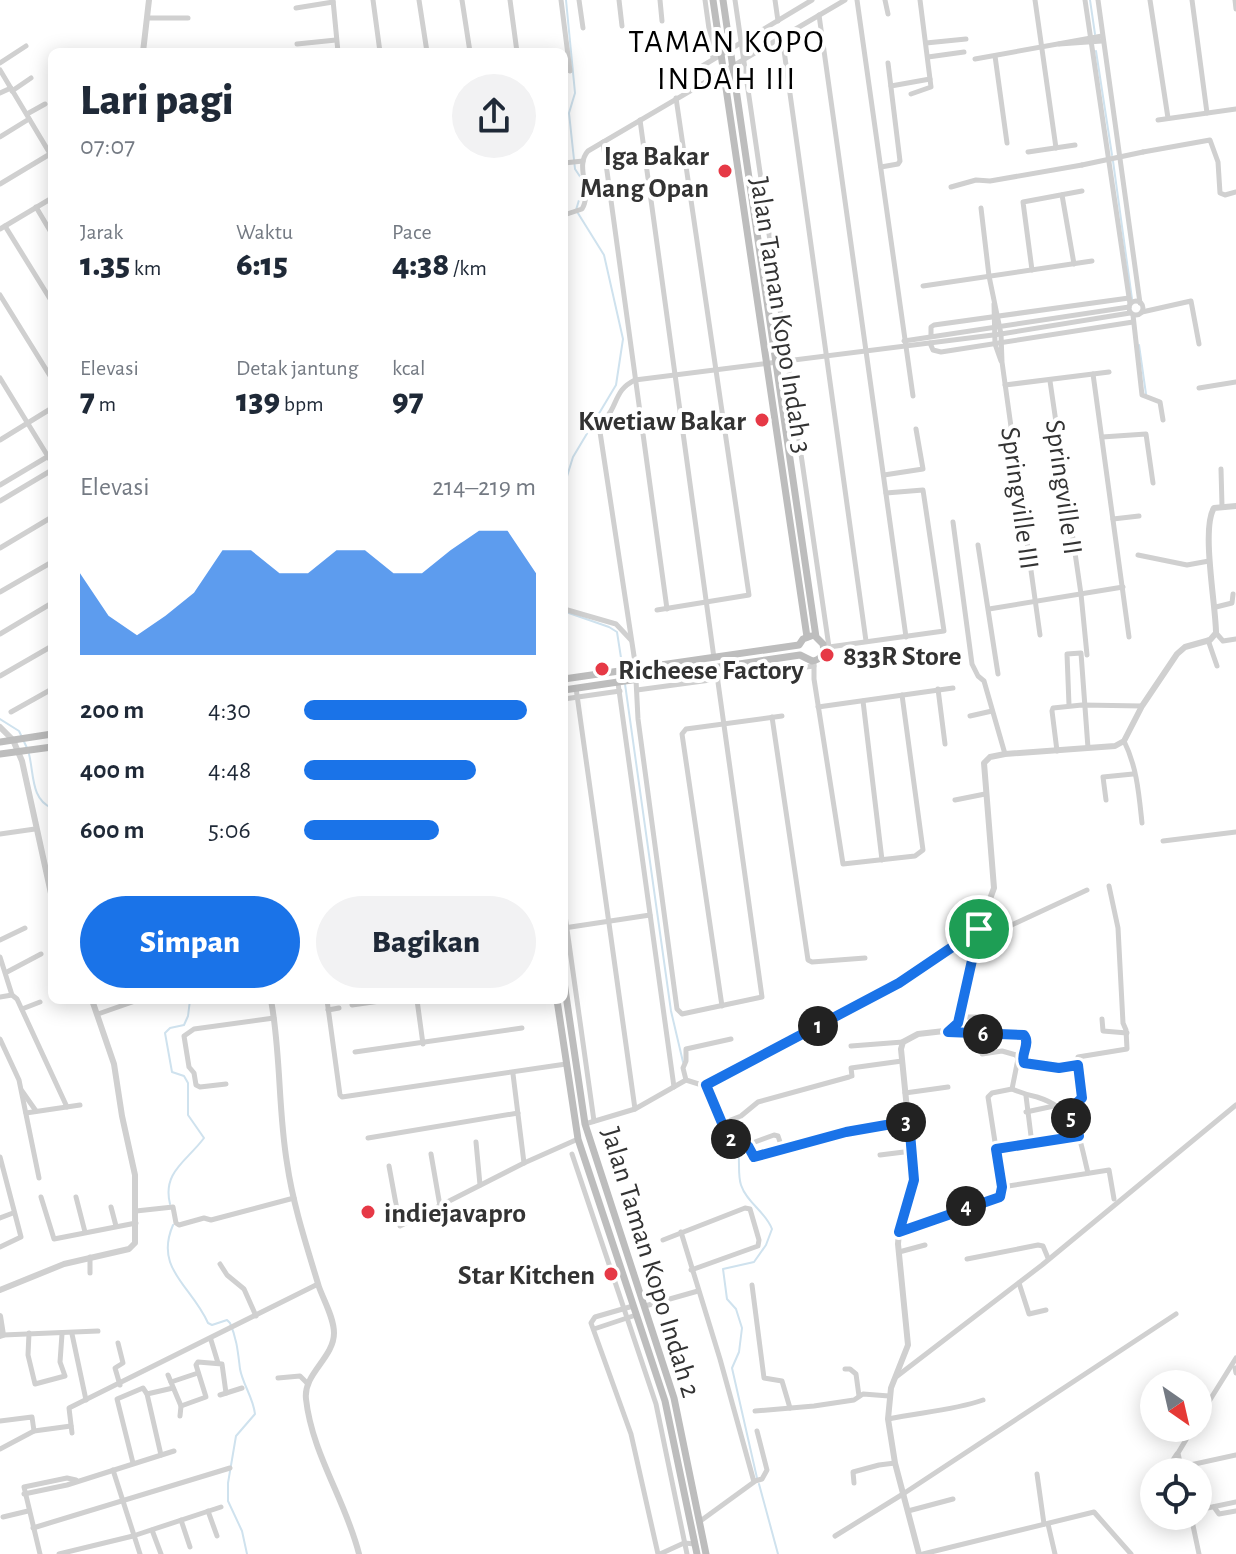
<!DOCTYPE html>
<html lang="id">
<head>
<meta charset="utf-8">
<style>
	body { margin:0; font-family:"Alegreya Sans",sans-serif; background:#f2f2f3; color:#1f2937; height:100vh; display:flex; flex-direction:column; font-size:30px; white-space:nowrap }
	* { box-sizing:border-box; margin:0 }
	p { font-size:26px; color:#747a83 }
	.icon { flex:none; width:44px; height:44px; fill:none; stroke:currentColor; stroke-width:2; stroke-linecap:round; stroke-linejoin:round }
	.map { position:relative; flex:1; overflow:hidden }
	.panel { position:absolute; left:48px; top:48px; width:520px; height:956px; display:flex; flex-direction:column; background:#fff; border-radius:12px; box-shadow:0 4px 20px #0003 }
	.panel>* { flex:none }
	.needle { width:52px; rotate:146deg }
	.fabs { position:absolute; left:1140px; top:1370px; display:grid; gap:16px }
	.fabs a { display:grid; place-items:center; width:72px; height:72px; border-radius:50%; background:#fff; box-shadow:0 4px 20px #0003; font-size:40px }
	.pin { position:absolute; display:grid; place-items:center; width:68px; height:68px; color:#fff; margin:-34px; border:4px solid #fff; border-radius:50%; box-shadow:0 2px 8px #0007 }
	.km { position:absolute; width:40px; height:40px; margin:-20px; border-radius:50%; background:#222; color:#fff; font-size:22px; line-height:40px; text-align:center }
	.round { display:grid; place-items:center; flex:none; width:84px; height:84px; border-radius:42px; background:#f2f2f3 }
	.headline { display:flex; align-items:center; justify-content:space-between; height:136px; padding:0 32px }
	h1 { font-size:44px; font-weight:800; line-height:60px }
	.stats { display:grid; grid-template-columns:repeat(3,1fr); gap:12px; height:136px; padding:8px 32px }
	.stats div { display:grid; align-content:center }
	.stats b { font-size:34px; font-weight:800 }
	.stats small { font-size:22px; font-weight:400 }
	.stats p { font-size:22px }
	.chart { height:224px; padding:16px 32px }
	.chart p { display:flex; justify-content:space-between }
	.chart svg { width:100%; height:144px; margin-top:8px; fill:#1a73e8; opacity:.7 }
	.cta { display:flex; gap:16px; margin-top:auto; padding:16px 32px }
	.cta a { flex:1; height:92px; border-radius:48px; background:#1a73e8; color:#fff; font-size:32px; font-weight:800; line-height:92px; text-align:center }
	.cta a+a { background:#f2f2f3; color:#1f2937 }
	ul { padding:0 32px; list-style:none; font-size:26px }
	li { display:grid; grid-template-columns:128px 96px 1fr; align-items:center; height:60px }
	li i { height:20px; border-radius:10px; background:#1a73e8 }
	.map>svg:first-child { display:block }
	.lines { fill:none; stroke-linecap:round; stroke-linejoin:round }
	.stream { stroke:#cfe2ee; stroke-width:2 }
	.minor { stroke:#d0d0d0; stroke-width:5 }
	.tertiary { stroke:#d0d0d0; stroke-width:6 }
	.secondary { stroke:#bdbdbd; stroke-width:7 }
	.minor-bridge { stroke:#d0d0d0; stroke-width:5 }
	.route-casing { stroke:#fff; stroke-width:16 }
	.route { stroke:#1a73e8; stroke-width:10 }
	.poi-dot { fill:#e63946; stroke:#fff; stroke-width:3 }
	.labels { text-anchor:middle; stroke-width:8; stroke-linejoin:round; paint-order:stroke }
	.poi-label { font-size:28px; font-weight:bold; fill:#333; stroke:#fff; text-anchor:end }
	.street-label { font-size:28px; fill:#333; stroke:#fff }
	.quarter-label { font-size:32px; letter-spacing:2px; fill:#000; stroke:#fff }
</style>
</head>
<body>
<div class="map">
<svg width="1236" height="1554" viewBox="0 0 1236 1554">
	<rect width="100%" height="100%" fill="#fff"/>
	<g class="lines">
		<g class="stream">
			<polyline points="1090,0 1095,34"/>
			<polyline points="1096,51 1112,155"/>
			<polyline points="1113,161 1132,299"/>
			<polyline points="1139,345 1146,394"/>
			<polyline points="564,486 573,457 616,385 623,339 604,255 576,210 582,190 581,178 575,169 569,113 575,93 566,0"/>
			<polyline points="566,612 609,627 617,632 624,677"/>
			<polyline points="625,684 671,1011 683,1062"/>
			<polyline points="0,719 19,731 27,748"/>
			<path d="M 29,754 C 34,774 31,800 52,808"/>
			<polyline points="707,1096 729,1139"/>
			<path d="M 737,1146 C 741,1158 737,1173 741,1185 C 747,1203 765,1211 772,1229 L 766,1245 L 754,1262 L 723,1269 L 727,1299 L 736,1309 L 742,1328 L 739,1352 L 732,1368 L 757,1478"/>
			<path d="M 170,1204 C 162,1172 187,1161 204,1138 L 188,1115 L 188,1083 L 184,1076 L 172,1072 L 165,1033 L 170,1028 L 184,1025 L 188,1016 L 190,1000"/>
			<path d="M 173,1225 C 154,1269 191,1285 208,1323 L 212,1325 L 227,1320 L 230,1323 C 237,1339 238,1353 240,1369 C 243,1385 253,1397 255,1414 L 236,1436 L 228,1483 L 228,1501 L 242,1531 L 247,1554"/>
			<polyline points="759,1484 778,1554"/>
		</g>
		<g class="minor">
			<polyline points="333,0 338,52"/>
			<polyline points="373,0 380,52"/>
			<polyline points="419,0 427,52"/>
			<polyline points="462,0 470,52"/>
			<polyline points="510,0 517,52"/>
			<polyline points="561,0 570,71"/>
			<polyline points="579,0 583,28"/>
			<polyline points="619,0 622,26"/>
			<polyline points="660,0 662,21"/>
			<polyline points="705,0 713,58"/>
			<polyline points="735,0 829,647"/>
			<polyline points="775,0 778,21"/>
			<polyline points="857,0 913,396"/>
			<polyline points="885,0 888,14"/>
			<polyline points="1035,0 1056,148"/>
			<polyline points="1085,0 1130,304"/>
			<polyline points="1098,0 1140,303"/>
			<polyline points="1150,0 1168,118"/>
			<polyline points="1192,0 1207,113"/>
			<polyline points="1235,0 1236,9"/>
			<polyline points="296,8 333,2"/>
			<polyline points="819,15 906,637"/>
			<polyline points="147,18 188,18"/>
			<polyline points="782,36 866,641"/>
			<polyline points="926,43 966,39"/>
			<polyline points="297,44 336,40"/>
			<polyline points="1059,44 1102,41"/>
			<polyline points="995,56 1007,143"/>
			<polyline points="928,57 964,52"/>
			<polyline points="975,59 1102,36"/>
			<polyline points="0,63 26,46"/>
			<polyline points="0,70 52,157"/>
			<polyline points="694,71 812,0"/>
			<polyline points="891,86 930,79"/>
			<polyline points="12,91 31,78"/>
			<polyline points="0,93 11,88"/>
			<polyline points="911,94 931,87 920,0"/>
			<polyline points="27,114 45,104"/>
			<polyline points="640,120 714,658"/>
			<polyline points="1158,120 1236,109"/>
			<polyline points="0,137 29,119"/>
			<polyline points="603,142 667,609"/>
			<polyline points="1028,152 1075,145"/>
			<polyline points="1143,152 1210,140 1218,162 1220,193 1225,195 1236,192"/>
			<polyline points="564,163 583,161"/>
			<polyline points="881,167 898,164 900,161 888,63"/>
			<polyline points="0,184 50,154"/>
			<polyline points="951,187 976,180 990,181 1082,165"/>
			<polyline points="1062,195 1074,264"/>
			<polyline points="36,207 52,234"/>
			<polyline points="981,208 989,276 1001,334 1002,362 1040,635"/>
			<path d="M 564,215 L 582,209 C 593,192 574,166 588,151 L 845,0"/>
			<polyline points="5,226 52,302"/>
			<polyline points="0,229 52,198"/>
			<polyline points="1032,270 1023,202 1082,191"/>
			<polyline points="923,286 1092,261"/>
			<polyline points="0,295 52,379"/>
			<circle cx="1136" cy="308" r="7"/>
			<polyline points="994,304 995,344 1001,361"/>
			<polyline points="1142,312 1191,301 1199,344"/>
			<polyline points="1133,315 1142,395 1160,402 1163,420"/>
			<polyline points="931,336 931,327 934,325 1129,298"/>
			<polyline points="904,341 1129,307"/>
			<polyline points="930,343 933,350 941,352 1133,322"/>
			<polyline points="1093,374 1129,637"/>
			<polyline points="0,378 52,463"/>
			<polyline points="1050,381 1081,594 1087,655"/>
			<polyline points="1005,385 1109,372"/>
			<polyline points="1199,388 1236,382"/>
			<polyline points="1102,437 1146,434 1153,483"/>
			<polyline points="0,440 52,408"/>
			<polyline points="1221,469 1222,506"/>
			<polyline points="884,475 923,469 916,429"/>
			<polyline points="0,485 52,454"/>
			<polyline points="0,501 52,470"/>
			<polyline points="1113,519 1139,516"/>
			<polyline points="953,522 972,664 978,676 984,681 1005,754"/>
			<polyline points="978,545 998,674"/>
			<polyline points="0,548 52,517"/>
			<polyline points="1138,555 1187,565 1209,561"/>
			<polyline points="51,563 52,582"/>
			<polyline points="0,592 52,562"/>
			<polyline points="1216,607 1232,603 1233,594"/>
			<polyline points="564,609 616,624 631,640"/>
			<polyline points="989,609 1123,587"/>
			<polyline points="657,610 749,595 676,98"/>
			<polyline points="1216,633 1223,641 1236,639"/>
			<polyline points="0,634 52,603"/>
			<polyline points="1208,640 1217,666"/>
			<polyline points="829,647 944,631 923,490 886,493"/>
			<polyline points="814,661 814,679 843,864 915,856 923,850 902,695"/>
			<path d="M 636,669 L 600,432 C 601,420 609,417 613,407 C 619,394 621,387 635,380 L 1001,334 L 1130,313"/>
			<polyline points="0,676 52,646"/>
			<polyline points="636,680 638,719 677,1009 682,1014 762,997 716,668"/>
			<polyline points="618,683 674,1087"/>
			<polyline points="576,688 635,1109"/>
			<polyline points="938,689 945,744"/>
			<polyline points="637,690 814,666"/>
			<polyline points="564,699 620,691"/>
			<polyline points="863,701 882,860"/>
			<polyline points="1069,705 1067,654 1081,653 1088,748"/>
			<polyline points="818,707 953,688"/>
			<polyline points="11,712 52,689"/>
			<polyline points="970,716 992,711"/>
			<polyline points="772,717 808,960 812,962 865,958"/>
			<path d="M 1124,741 C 1137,767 1139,795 1142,823"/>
			<polyline points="1057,751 1052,711 1053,708 1082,705 1142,706"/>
			<polyline points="955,800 985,794"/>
			<polyline points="1106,800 1103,777 1133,774"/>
			<polyline points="0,834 35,829"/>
			<polyline points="1163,841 1236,832"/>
			<polyline points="564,908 594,1121"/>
			<polyline points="564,928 650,915"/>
			<polyline points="0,940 25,928"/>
			<polyline points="977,941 1087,890"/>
			<polyline points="0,957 12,995"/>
			<polyline points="7,972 41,954"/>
			<polyline points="0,997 12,995 17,999 67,1107"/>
			<polyline points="327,1000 340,1095 342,1097 566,1064"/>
			<polyline points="417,1000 423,1044"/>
			<polyline points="352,1005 387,1000"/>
			<polyline points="722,1006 682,734 686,729 782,716"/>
			<polyline points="22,1009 40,1002"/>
			<polyline points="328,1010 339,1008"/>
			<polyline points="98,1014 138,1000"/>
			<polyline points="960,1017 983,1017"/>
			<polyline points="1102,1019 1103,1031 1127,1033"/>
			<polyline points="951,1032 1024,1035 1027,1041 1024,1063 1059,1068 1078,1065"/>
			<polyline points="0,1039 19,1080 39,1178"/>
			<polyline points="851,1046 903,1042"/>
			<polyline points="355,1052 522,1028"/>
			<path d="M 982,1054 L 1002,1051 L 1016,1055 L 1018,1059 L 1012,1089 C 1021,1093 1028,1095 1037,1097 C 1078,1110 1079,1137 1088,1173"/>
			<polyline points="513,1074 524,1163"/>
			<polyline points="686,1080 705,1086 899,983 978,930"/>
			<polyline points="226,1084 200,1087 196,1085 194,1073 189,1067 184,1036 194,1029 274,1018"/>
			<path d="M 705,1086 C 709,1096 717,1105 720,1115 C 727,1131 729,1145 748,1146 L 754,1157 L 846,1132 L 909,1121"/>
			<polyline points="22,1091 36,1111"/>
			<polyline points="905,1093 948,1087"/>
			<polyline points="1026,1096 1032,1144"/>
			<polyline points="1026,1112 1054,1106"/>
			<polyline points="26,1113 80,1105"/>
			<polyline points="1066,1113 1082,1098 1078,1057 1127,1049 1126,1030 1123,1023 1118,928 1109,886"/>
			<polyline points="723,1123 741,1116 758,1102 849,1077 852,1076 851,1068 902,1061"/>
			<polyline points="585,1124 635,1109 686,1080 683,1068 686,1061 686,1049 731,1039"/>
			<polyline points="368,1138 518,1113"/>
			<polyline points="476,1142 480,1185"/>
			<polyline points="747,1145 774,1135 778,1136 782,1148"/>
			<polyline points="996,1149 1079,1136"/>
			<polyline points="431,1154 440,1206"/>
			<polyline points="572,1154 656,1404 687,1554"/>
			<polyline points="880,1155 912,1151"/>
			<polyline points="0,1157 21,1237 0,1247"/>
			<polyline points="389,1166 400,1226 524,1163 578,1139"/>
			<polyline points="1002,1187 988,1097 992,1093 1012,1089"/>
			<polyline points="41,1197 54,1239 136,1223"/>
			<polyline points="76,1197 85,1232"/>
			<polyline points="111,1207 116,1226"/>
			<polyline points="136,1211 173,1207 176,1223 179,1225 204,1218 211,1220 294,1198"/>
			<polyline points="0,1218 13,1213"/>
			<polyline points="681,1232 720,1359 754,1482 699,1522"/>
			<polyline points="900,1232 968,1206 997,1199 1002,1187 1109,1170 1114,1199"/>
			<polyline points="663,1240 745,1208 750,1209 759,1240 758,1246 691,1270"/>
			<polyline points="899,1252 925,1245"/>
			<polyline points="90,1257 90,1273"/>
			<polyline points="967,1259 1038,1245 1043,1246 1048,1258"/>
			<polyline points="220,1264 227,1275 244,1289 256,1316"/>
			<polyline points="1019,1283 1029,1314 1046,1310"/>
			<polyline points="752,1285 764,1378 782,1381 790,1408"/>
			<polyline points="633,1306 595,1317 591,1323 631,1434 658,1554"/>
			<polyline points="645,1306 698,1291"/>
			<polyline points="594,1329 636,1315"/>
			<polyline points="29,1333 28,1355 35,1384 65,1376 60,1362 62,1334"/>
			<polyline points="72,1334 86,1400"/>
			<polyline points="3,1335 98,1331"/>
			<polyline points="211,1340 218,1363"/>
			<polyline points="118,1343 123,1363 115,1368 120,1385"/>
			<polyline points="1235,1368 1236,1373"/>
			<polyline points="845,1369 850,1369 856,1374 859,1396"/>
			<polyline points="168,1375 181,1406 180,1416"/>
			<polyline points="896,1377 1042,1265 1236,1105"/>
			<polyline points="278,1378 300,1376 308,1384"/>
			<polyline points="171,1382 198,1373"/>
			<polyline points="147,1394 173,1388"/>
			<polyline points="220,1395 242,1388"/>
			<polyline points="181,1406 206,1397 196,1365 198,1362 222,1364 226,1393"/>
			<polyline points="755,1411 814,1406 854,1400 863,1394 889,1396"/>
			<path d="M 888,1419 C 921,1412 951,1411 983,1400"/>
			<polyline points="1198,1419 1236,1358"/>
			<polyline points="0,1421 32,1417 34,1431"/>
			<polyline points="72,1433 69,1408 318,1284"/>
			<polyline points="0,1449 34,1431 71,1426"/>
			<polyline points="133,1463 117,1399 143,1388 147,1394 161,1455"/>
			<polyline points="1181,1467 1236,1455"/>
			<polyline points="113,1470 140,1554"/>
			<polyline points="1165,1472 1177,1454"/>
			<polyline points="1182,1472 1178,1453 1193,1428"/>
			<polyline points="1037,1474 1044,1524"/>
			<polyline points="755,1481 762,1479 767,1470 757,1431"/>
			<polyline points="854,1483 853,1472 879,1465 895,1463"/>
			<polyline points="24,1494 67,1485 174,1451"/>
			<polyline points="1214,1507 1219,1514 1236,1511"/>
			<polyline points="1198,1510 1236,1502"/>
			<polyline points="208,1511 217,1536"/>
			<polyline points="908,1511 953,1499"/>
			<polyline points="1191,1516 1199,1554"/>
			<polyline points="3,1517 28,1511"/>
			<polyline points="181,1520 190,1547"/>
			<polyline points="1048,1524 1055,1554"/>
			<polyline points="33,1528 230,1468"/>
			<polyline points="152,1530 161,1554"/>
			<polyline points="835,1536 903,1494 1176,1314"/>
			<polyline points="40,1554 24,1487 67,1478 76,1480"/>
			<polyline points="59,1554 133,1536 221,1507"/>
			<polyline points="660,1554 684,1543 695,1544"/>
			<polyline points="923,1554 1094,1512 1131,1554"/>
		</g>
		<g class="tertiary">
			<polyline points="143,52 149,0"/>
			<polyline points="0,727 13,740 22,761 52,898"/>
			<path d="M 271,1000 C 281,1054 278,1109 287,1163 C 293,1205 307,1247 319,1287 C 324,1301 334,1318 334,1333 C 334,1358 303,1374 306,1399 C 312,1454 346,1501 359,1554"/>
			<polyline points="0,1290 64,1264 129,1249 135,1243 135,1175 122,1116 114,1064 92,1000"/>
			<polyline points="0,1316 3,1335 0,1336"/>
			<path d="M 919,1554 L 895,1463 L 888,1419 L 891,1388 L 908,1345 L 898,1244 L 899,1232 L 914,1180 L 901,1049 L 903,1042 L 918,1034 L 953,1030 L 958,1023 L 965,999 L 979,929 L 994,888 L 984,763 L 990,757 L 1005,754 L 1115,746 L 1124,741 L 1142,706 L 1177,654 L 1185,647 L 1210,640 L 1216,633 C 1216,606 1201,528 1214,508 L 1236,506"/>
		</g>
		<g class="secondary">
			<polyline points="713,0 807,637"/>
			<polyline points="564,679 799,645 803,639 811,636"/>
			<path d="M 564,690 L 800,655 L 812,661 C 821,660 825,653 823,644 L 816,637 L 723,0"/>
			<polyline points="0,742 52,734"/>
			<polyline points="0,754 52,747"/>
			<polyline points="564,982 585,1124 674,1398 706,1554"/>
			<polyline points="557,1000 578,1139 665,1401 697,1554"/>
		</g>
		<polyline class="minor-bridge" points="1082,165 1143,152"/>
	</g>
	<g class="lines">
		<g class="route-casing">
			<path id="route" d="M 979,929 L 958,1023 L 948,1032 L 1024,1035 C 1031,1044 1020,1054 1024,1063 L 1059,1068 L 1078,1065 L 1082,1098 L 1066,1113 L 1077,1126 L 1079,1136 L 996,1149 L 1002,1187 L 1000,1197 L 899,1232 L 914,1180 L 909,1121 L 846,1132 L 754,1157 L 748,1146 L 740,1146 L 727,1135 L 706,1085 L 899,983 Z"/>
		</g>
		<use href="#route" class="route"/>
	</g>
	<g class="poi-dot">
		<circle cx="725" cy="171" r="8"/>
		<circle cx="762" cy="420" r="8"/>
		<circle cx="827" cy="655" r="8"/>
		<circle cx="602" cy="669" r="8"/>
		<circle cx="368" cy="1212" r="8"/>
		<circle cx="611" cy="1274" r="8"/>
	</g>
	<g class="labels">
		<g class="poi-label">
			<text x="709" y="165">Iga Bakar<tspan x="709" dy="32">Mang Opan</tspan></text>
			<text x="746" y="430">Kwetiaw Bakar</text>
			<text x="843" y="665" text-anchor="start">833R Store</text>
			<text x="618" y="679" text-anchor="start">Richeese Factory</text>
			<text x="384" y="1222" text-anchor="start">indiejavapro</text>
			<text x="595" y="1284">Star Kitchen</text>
		</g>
		<g class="street-label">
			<text transform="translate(782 315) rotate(81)" y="10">Jalan Taman Kopo Indah 3</text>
			<text transform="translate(1065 487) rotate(82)" y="10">Springville II</text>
			<text transform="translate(1021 498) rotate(82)" y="10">Springville III</text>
			<text transform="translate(652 1262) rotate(73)" y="10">Jalan Taman Kopo Indah 2</text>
		</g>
		<g class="quarter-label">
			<text x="727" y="52">TAMAN KOPO<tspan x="727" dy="37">INDAH III</tspan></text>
		</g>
	</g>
</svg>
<div class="fabs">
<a><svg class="needle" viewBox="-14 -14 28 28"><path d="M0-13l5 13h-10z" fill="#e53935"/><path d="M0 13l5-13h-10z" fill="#747a83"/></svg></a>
<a><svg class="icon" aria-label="locate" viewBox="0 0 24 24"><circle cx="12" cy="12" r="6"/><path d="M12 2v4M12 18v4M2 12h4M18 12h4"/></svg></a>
</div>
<div class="pin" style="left:979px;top:929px;background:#1e9e55"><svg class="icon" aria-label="arrive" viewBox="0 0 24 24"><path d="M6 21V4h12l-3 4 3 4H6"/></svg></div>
<b class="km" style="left:818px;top:1026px">1</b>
<b class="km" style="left:731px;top:1139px">2</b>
<b class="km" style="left:906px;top:1122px">3</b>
<b class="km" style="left:966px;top:1206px">4</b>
<b class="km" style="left:1071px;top:1118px">5</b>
<b class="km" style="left:983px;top:1034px">6</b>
<section class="panel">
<div class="headline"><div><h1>Lari pagi</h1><p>07:07</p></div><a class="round"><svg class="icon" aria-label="share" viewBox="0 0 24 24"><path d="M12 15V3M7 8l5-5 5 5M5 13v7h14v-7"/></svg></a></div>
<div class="stats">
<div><p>Jarak</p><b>1.35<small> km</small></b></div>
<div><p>Waktu</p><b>6:15</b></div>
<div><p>Pace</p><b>4:38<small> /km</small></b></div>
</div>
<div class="stats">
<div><p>Elevasi</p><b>7<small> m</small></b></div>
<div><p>Detak jantung</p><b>139<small> bpm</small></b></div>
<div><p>kcal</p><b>97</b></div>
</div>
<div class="chart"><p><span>Elevasi</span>214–219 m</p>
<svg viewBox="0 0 160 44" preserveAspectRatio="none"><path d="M0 44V19L10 32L20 38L30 32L40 25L50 12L60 12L70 19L80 19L90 12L100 12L110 19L120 19L130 12L140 6L150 6L160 19V44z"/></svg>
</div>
<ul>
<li><b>200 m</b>4:30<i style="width:96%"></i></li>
<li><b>400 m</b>4:48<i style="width:74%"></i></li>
<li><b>600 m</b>5:06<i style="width:58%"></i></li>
</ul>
<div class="cta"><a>Simpan</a><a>Bagikan</a></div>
</section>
</div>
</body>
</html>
